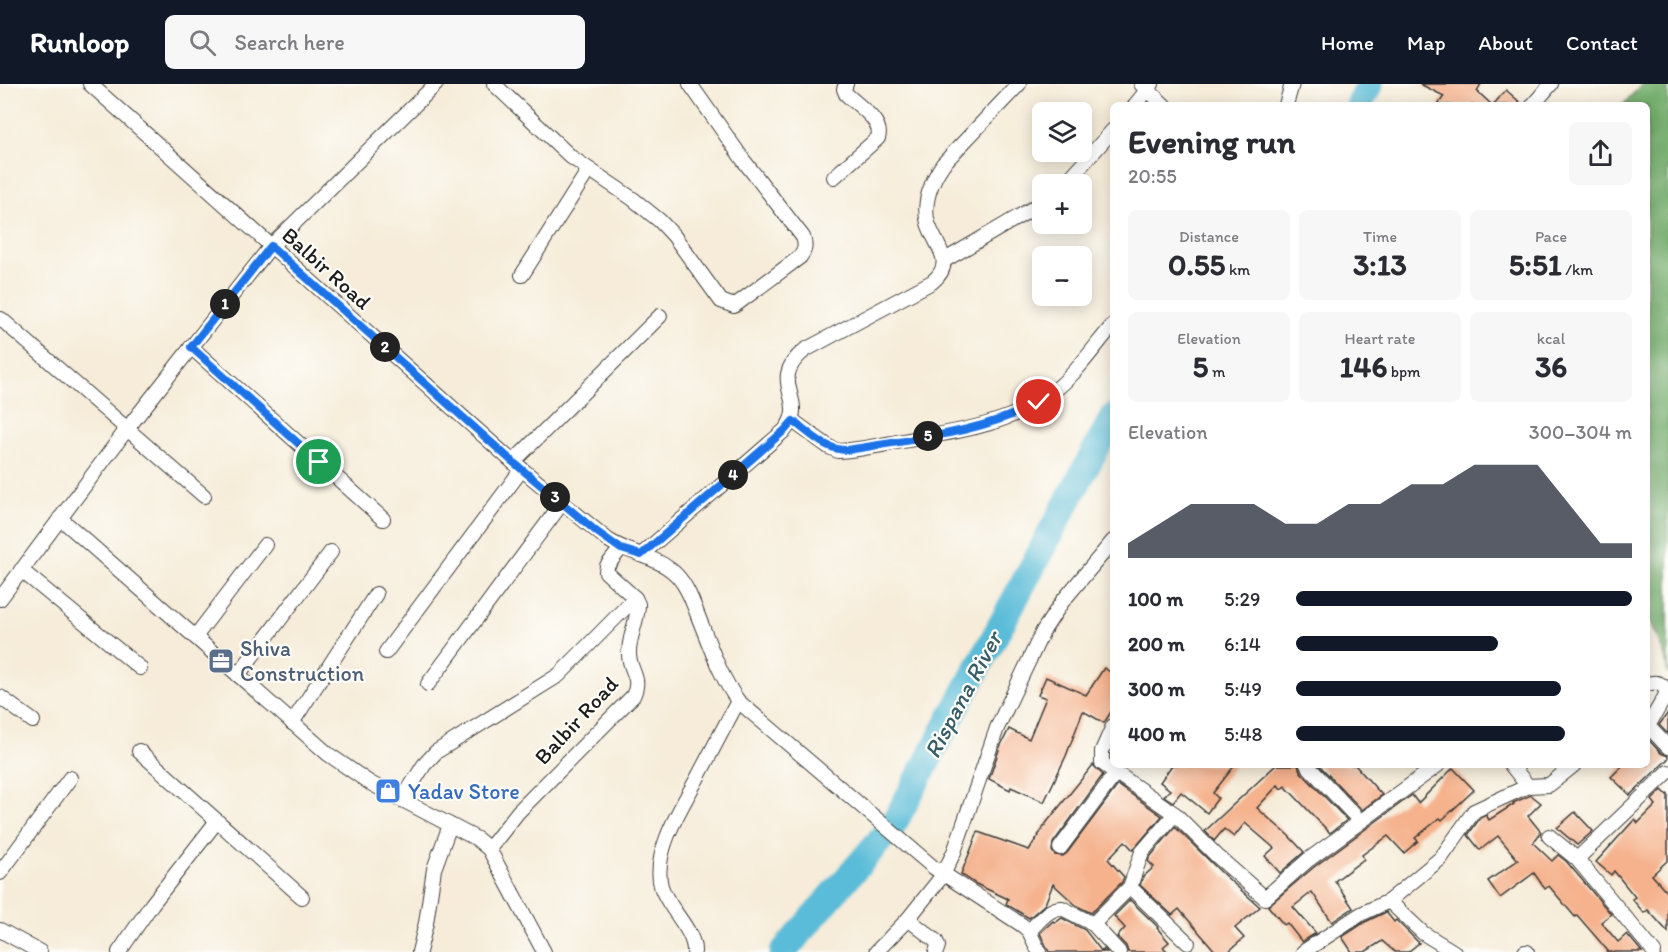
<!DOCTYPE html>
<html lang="en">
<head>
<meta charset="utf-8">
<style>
	body { margin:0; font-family:Itim,sans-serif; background:#f7f7f7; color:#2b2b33; height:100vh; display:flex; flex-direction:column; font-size:22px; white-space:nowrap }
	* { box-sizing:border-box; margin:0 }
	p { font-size:20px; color:#7c7c81 }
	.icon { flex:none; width:33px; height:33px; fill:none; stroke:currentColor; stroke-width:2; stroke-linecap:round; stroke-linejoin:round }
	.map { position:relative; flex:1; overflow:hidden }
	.panel { position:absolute; left:1110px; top:18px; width:540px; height:666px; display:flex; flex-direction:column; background:#fff; border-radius:9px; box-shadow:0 3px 15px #0003 }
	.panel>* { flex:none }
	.controls { position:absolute; left:1032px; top:18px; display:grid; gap:12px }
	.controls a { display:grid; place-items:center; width:60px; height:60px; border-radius:9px; background:#fff; box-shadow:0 3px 15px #0003; font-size:30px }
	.pin { position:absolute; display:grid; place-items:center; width:51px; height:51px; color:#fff; margin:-26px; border:3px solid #fff; border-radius:50%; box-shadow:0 2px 6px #0007 }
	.km { position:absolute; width:30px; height:30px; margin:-15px; border-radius:50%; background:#222; color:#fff; font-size:16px; line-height:30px; text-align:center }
	.round { display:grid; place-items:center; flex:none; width:63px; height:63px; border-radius:9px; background:#f7f7f7 }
	.summary { display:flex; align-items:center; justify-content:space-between; height:102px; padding:0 18px }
	h1 { font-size:33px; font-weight:700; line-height:45px }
	.stats { display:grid; grid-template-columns:repeat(3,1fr); gap:9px; height:102px; padding:6px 18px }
	.stats div { display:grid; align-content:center; border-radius:9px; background:#f7f7f7; text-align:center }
	.stats b { font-size:30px; font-weight:700 }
	.stats small { font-size:16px; font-weight:400 }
	.stats p { font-size:16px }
	.chart { height:168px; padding:12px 18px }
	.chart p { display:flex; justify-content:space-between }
	.chart svg { width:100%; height:108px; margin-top:6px; fill:#111827; opacity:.7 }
	ul { padding:0 18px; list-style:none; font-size:20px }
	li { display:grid; grid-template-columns:96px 72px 1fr; align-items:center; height:45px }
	li i { height:15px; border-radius:8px; background:#111827 }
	header { display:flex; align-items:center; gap:36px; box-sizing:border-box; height:84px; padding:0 30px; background:#111827; color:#fff }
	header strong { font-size:28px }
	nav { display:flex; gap:33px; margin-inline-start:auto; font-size:21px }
	.search { width:420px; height:54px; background:#f7f7f7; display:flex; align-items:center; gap:15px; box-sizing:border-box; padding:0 21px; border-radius:9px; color:#7c7c81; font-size:22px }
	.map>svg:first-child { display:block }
	.forest { fill:#74ae6d; stroke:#486544; stroke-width:1.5 }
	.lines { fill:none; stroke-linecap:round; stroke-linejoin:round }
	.river { stroke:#5abcd8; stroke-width:27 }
	.building { fill:#f5b28d }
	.minor-casing { stroke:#3d3b38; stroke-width:16 }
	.minor { stroke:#fff; stroke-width:14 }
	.route-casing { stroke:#fff; stroke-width:12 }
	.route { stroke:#1a73e8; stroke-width:8 }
	.labels { text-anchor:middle; stroke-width:4.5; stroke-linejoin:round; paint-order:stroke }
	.street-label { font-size:22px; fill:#1c1c1c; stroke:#fdfcf7 }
	.service-label { font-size:22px; fill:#4e5e75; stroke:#fdfcf7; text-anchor:start }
	.shop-label { font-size:22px; fill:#366cbe; stroke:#fdfcf7; text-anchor:start }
	.water-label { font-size:24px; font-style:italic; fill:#355c67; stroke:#fdfcf7 }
</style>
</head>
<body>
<header>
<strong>Runloop</strong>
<div class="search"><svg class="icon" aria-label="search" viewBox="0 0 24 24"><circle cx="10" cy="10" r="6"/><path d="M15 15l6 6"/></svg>Search here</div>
<nav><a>Home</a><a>Map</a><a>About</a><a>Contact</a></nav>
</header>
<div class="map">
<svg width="1668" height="868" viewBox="0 0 1668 868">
	<rect width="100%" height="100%" fill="#fdfcf7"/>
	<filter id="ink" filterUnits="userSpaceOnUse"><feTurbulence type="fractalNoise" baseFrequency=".0167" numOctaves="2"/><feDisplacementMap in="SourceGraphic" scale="12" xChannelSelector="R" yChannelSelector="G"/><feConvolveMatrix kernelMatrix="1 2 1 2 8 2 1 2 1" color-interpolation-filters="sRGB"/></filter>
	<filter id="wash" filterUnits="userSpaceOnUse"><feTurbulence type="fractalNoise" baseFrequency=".008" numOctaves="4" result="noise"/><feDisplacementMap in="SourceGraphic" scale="24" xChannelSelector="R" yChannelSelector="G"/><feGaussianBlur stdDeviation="1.35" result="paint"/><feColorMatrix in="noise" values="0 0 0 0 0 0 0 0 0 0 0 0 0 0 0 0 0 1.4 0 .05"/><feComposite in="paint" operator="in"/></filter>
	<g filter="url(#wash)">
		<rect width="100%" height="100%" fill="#f6ecd9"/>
		<polygon class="forest" points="1642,0 1668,0 1668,591 1665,572 1647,528 1647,21 1623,21"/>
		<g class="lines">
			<g class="river">
				<polyline points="1359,21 1370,0"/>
				<polyline points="783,868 893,741 1113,333"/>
			</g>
		</g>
		<g id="blocks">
			<g class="building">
				<polygon points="1420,0 1481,0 1477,7 1492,21 1438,21 1444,12"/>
				<polygon points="1506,6 1523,21 1493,21"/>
				<polygon points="1104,584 1113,590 1113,625 1104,639 1083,627 1066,672 1044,718 1011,703 1010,706 989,695 1000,663 1009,645 1029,655 1046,614 1038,611 1046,593 1086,611"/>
				<polygon points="1668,629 1668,650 1659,641"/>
				<polygon points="1647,654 1661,669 1668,672 1668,675 1630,711 1611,693 1623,681 1647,681"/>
				<polygon points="1093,681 1103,691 1053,759 1052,767 1055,771 1063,772 1067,769 1118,701 1162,732 1133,766 1125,757 1108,775 1124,793 1122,798 1091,829 1077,822 1053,800 1045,820 1029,834 1006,820 1008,815 976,800 961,790 978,748 1029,766 1047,738"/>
				<polygon points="1172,681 1235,681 1213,709 1218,714 1207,729 1181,708 1173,718 1164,712 1170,706 1160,698"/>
				<polygon points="1276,681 1298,681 1300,687 1347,736 1330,749 1285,702 1281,705 1278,701 1257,724 1288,751 1304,768 1280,789 1265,772 1274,764 1245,739 1234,753 1224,745 1214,757 1205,747"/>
				<polygon points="1319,681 1355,681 1382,711 1362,726"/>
				<polygon points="1453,684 1474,706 1442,736 1440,734 1415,754 1418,757 1404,769 1388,752 1362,771 1364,775 1335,797 1353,824 1332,838 1312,808 1293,823 1316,849 1302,858 1287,839 1284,841 1268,822 1314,783 1412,711 1418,719"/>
				<polygon points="1662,706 1667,711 1668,710 1668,776 1652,791 1668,809 1668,848 1648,826 1644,829 1632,815 1635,813 1614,787 1611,791 1596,778 1635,735 1638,739 1656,721 1652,716"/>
				<polygon points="1531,711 1541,719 1528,732 1541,748 1533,759 1552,777 1558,771 1566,777 1611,830 1601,838 1618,858 1627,850 1642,868 1607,868 1608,867 1577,831 1575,833 1549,802 1545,805 1534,789 1500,814 1488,797 1518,776 1498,752 1480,766 1468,751 1480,734 1486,731 1489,736 1514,720 1513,719"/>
				<polygon points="1575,728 1593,747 1577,761 1557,744"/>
				<polygon points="1175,743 1224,791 1260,823 1235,844 1244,854 1228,868 1216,868 1179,825 1172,831 1140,801 1143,793 1154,783 1148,777 1150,773"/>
				<polygon points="1130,816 1158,843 1157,844 1169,858 1163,863 1168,868 1128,868 1126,862 1117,853 1125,844 1114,832"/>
				<polygon points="1386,828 1394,838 1396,836 1419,859 1408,868 1395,868 1382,857 1365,868 1352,868 1342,853 1365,838"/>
				<polygon points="1062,834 1085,846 1102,868 1104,865 1107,868 1049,868 1040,849 1053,837 1055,839"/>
			</g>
		</g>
	</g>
	<g filter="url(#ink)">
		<use href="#blocks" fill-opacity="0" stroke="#3d3b38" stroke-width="1.5"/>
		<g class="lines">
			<g class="minor-casing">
				<g id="minor">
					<path d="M 90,0 L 513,378 L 608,456 C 628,469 652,471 671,486 C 688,499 694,523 702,542 C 712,568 722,595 738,617 L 933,783 L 1022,841 L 1029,847 L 1039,868"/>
					<path d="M 494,0 L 571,73 L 633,115 L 660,137 L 674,152 L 721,217 L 734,222 L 800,173 C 805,166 806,162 803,153 L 744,77 L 690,0"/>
					<polyline points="1141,0 1164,21"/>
					<polyline points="1135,21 1152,0"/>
					<polyline points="1286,21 1292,0"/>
					<polyline points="1533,21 1551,0"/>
					<path d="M 834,93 L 878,54 C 884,37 857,21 846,10 L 844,5 L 846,0"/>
					<polyline points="1065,100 1113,46"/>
					<polyline points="945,176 1042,119"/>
					<polyline points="522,191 588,87"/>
					<polyline points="1,235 204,412"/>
					<polyline points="191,263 383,435"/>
					<path d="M 793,337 L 829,363 L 838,367 C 860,366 881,361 902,357 C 954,348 1012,341 1054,307 C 1077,289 1094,263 1113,241"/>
					<polyline points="513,378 660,232"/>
					<polyline points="60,434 328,670 370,699 477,755 489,765 544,868"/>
					<path d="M 641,471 L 785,346 C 810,315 765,298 805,266 L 932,198 C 957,178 935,162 928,139 C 922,119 932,96 943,80 L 1019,0"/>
					<polyline points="21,486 140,584"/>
					<polyline points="0,515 127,345 271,162 436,0"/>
					<polyline points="195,553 265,461"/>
					<polyline points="386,568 522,385"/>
					<polyline points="238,591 331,468"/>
					<polyline points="428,600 562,419"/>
					<path d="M 1647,600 C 1657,597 1663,599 1667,609 L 1648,642 L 1668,663"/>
					<polyline points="0,613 33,637"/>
					<polyline points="292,639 376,510"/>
					<polyline points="1113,642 1102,667 1102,679 1175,730 1217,772 1265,814 1308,776 1438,681"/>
					<polyline points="139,667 302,813"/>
					<polyline points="1307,681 1360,737"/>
					<polyline points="1511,681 1528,702"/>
					<polyline points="402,716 424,681 436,668 559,591 635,514"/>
					<polyline points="1549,752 1577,775 1654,868"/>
					<polyline points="1060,764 1116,689"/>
					<path d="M 489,765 L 518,728 L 633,612 C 642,594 630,588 629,571 C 628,554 638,537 638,520 L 635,514 L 606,488 L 607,482 L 621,464"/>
					<polyline points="1577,775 1668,688"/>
					<polyline points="0,789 70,694"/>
					<polyline points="1130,803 1188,859"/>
					<polyline points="1389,817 1423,849 1454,868"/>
					<polyline points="908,835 936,857 938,862 936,868"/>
					<polyline points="1093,840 1130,803 1142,768 1175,730"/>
					<polyline points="0,846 40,868"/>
					<path d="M 1029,847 C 1038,839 1049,823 1062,824 L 1093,840 L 1119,868"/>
					<polyline points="119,868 152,820 217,737"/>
					<polyline points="419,868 426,839 434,785 450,741"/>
					<path d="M 694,868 C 695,846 667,824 661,802 C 652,767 683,721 699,691 C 712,666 725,642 738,617"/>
					<polyline points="876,868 908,835 943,791 954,768 997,644 1043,547 1062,518 1113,457"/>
					<polyline points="1303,868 1361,830 1389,817 1441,774 1474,727 1528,702 1549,701 1574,681"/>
					<polyline points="1525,868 1527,868"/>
				</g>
			</g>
			<use href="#minor" class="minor"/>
		</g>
	</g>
	<g class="lines" filter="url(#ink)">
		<g class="route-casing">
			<path id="route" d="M 319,378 L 191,263 L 271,162 L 513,378 L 597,448 L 621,465 L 641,471 L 785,346 L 793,337 C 810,349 826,367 848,366 C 912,355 982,350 1039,318"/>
		</g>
		<use href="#route" class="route"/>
	</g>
	<defs>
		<g id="office-square" transform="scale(1.35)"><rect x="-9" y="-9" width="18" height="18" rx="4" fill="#5c6f8a" stroke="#fdfcf7"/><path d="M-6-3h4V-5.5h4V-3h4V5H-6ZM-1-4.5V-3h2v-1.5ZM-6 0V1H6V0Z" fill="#fff"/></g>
		<g id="shop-square" transform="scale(1.35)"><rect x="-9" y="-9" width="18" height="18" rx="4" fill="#3f7fe0" stroke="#fdfcf7"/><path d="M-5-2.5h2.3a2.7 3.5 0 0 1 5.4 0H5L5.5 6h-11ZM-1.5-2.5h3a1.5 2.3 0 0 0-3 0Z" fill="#fff"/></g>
	</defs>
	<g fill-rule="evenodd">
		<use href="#office-square" x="221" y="577"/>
		<use href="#shop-square" x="388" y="707"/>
	</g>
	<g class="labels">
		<g class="street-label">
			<text transform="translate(327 184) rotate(42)" y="8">Balbir Road</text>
			<text transform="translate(576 636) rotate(-47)" y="8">Balbir Road</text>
		</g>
		<g class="service-label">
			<text x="240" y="572">Shiva<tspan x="240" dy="25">Construction</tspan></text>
		</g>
		<g class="shop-label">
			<text x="408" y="715">Yadav Store</text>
		</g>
		<g class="water-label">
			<text transform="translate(963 611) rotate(-62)" y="8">Rispana River</text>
		</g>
	</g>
</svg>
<div class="controls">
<a><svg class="icon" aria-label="layers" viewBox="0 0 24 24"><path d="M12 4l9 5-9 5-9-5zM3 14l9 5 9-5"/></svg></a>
<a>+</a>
<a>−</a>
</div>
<div class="pin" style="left:319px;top:378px;background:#1e9e55"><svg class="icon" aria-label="arrive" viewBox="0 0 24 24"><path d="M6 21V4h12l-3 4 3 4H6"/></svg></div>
<div class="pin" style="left:1039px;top:318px;background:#d93025"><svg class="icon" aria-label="check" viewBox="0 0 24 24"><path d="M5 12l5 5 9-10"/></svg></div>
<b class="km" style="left:225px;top:220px">1</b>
<b class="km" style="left:385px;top:263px">2</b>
<b class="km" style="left:555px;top:413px">3</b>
<b class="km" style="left:733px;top:391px">4</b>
<b class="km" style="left:928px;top:352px">5</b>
<section class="panel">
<div class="summary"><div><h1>Evening run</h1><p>20:55</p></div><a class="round"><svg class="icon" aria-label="share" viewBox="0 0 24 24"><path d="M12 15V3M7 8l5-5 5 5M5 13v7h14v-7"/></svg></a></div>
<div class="stats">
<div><p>Distance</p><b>0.55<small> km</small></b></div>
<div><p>Time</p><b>3:13</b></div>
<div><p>Pace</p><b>5:51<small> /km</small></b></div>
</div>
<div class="stats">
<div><p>Elevation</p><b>5<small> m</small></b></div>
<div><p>Heart rate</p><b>146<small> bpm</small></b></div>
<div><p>kcal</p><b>36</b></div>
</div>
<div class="chart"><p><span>Elevation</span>300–304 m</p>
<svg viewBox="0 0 160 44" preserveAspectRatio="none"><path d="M0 44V38L10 30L20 22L30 22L40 22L50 30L60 30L70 22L80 22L90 14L100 14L110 6L120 6L130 6L140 22L150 38L160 38V44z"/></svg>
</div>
<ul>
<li><b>100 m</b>5:29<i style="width:100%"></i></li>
<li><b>200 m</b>6:14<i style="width:60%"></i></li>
<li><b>300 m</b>5:49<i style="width:79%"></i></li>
<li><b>400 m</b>5:48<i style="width:80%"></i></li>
</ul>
</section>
</div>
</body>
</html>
